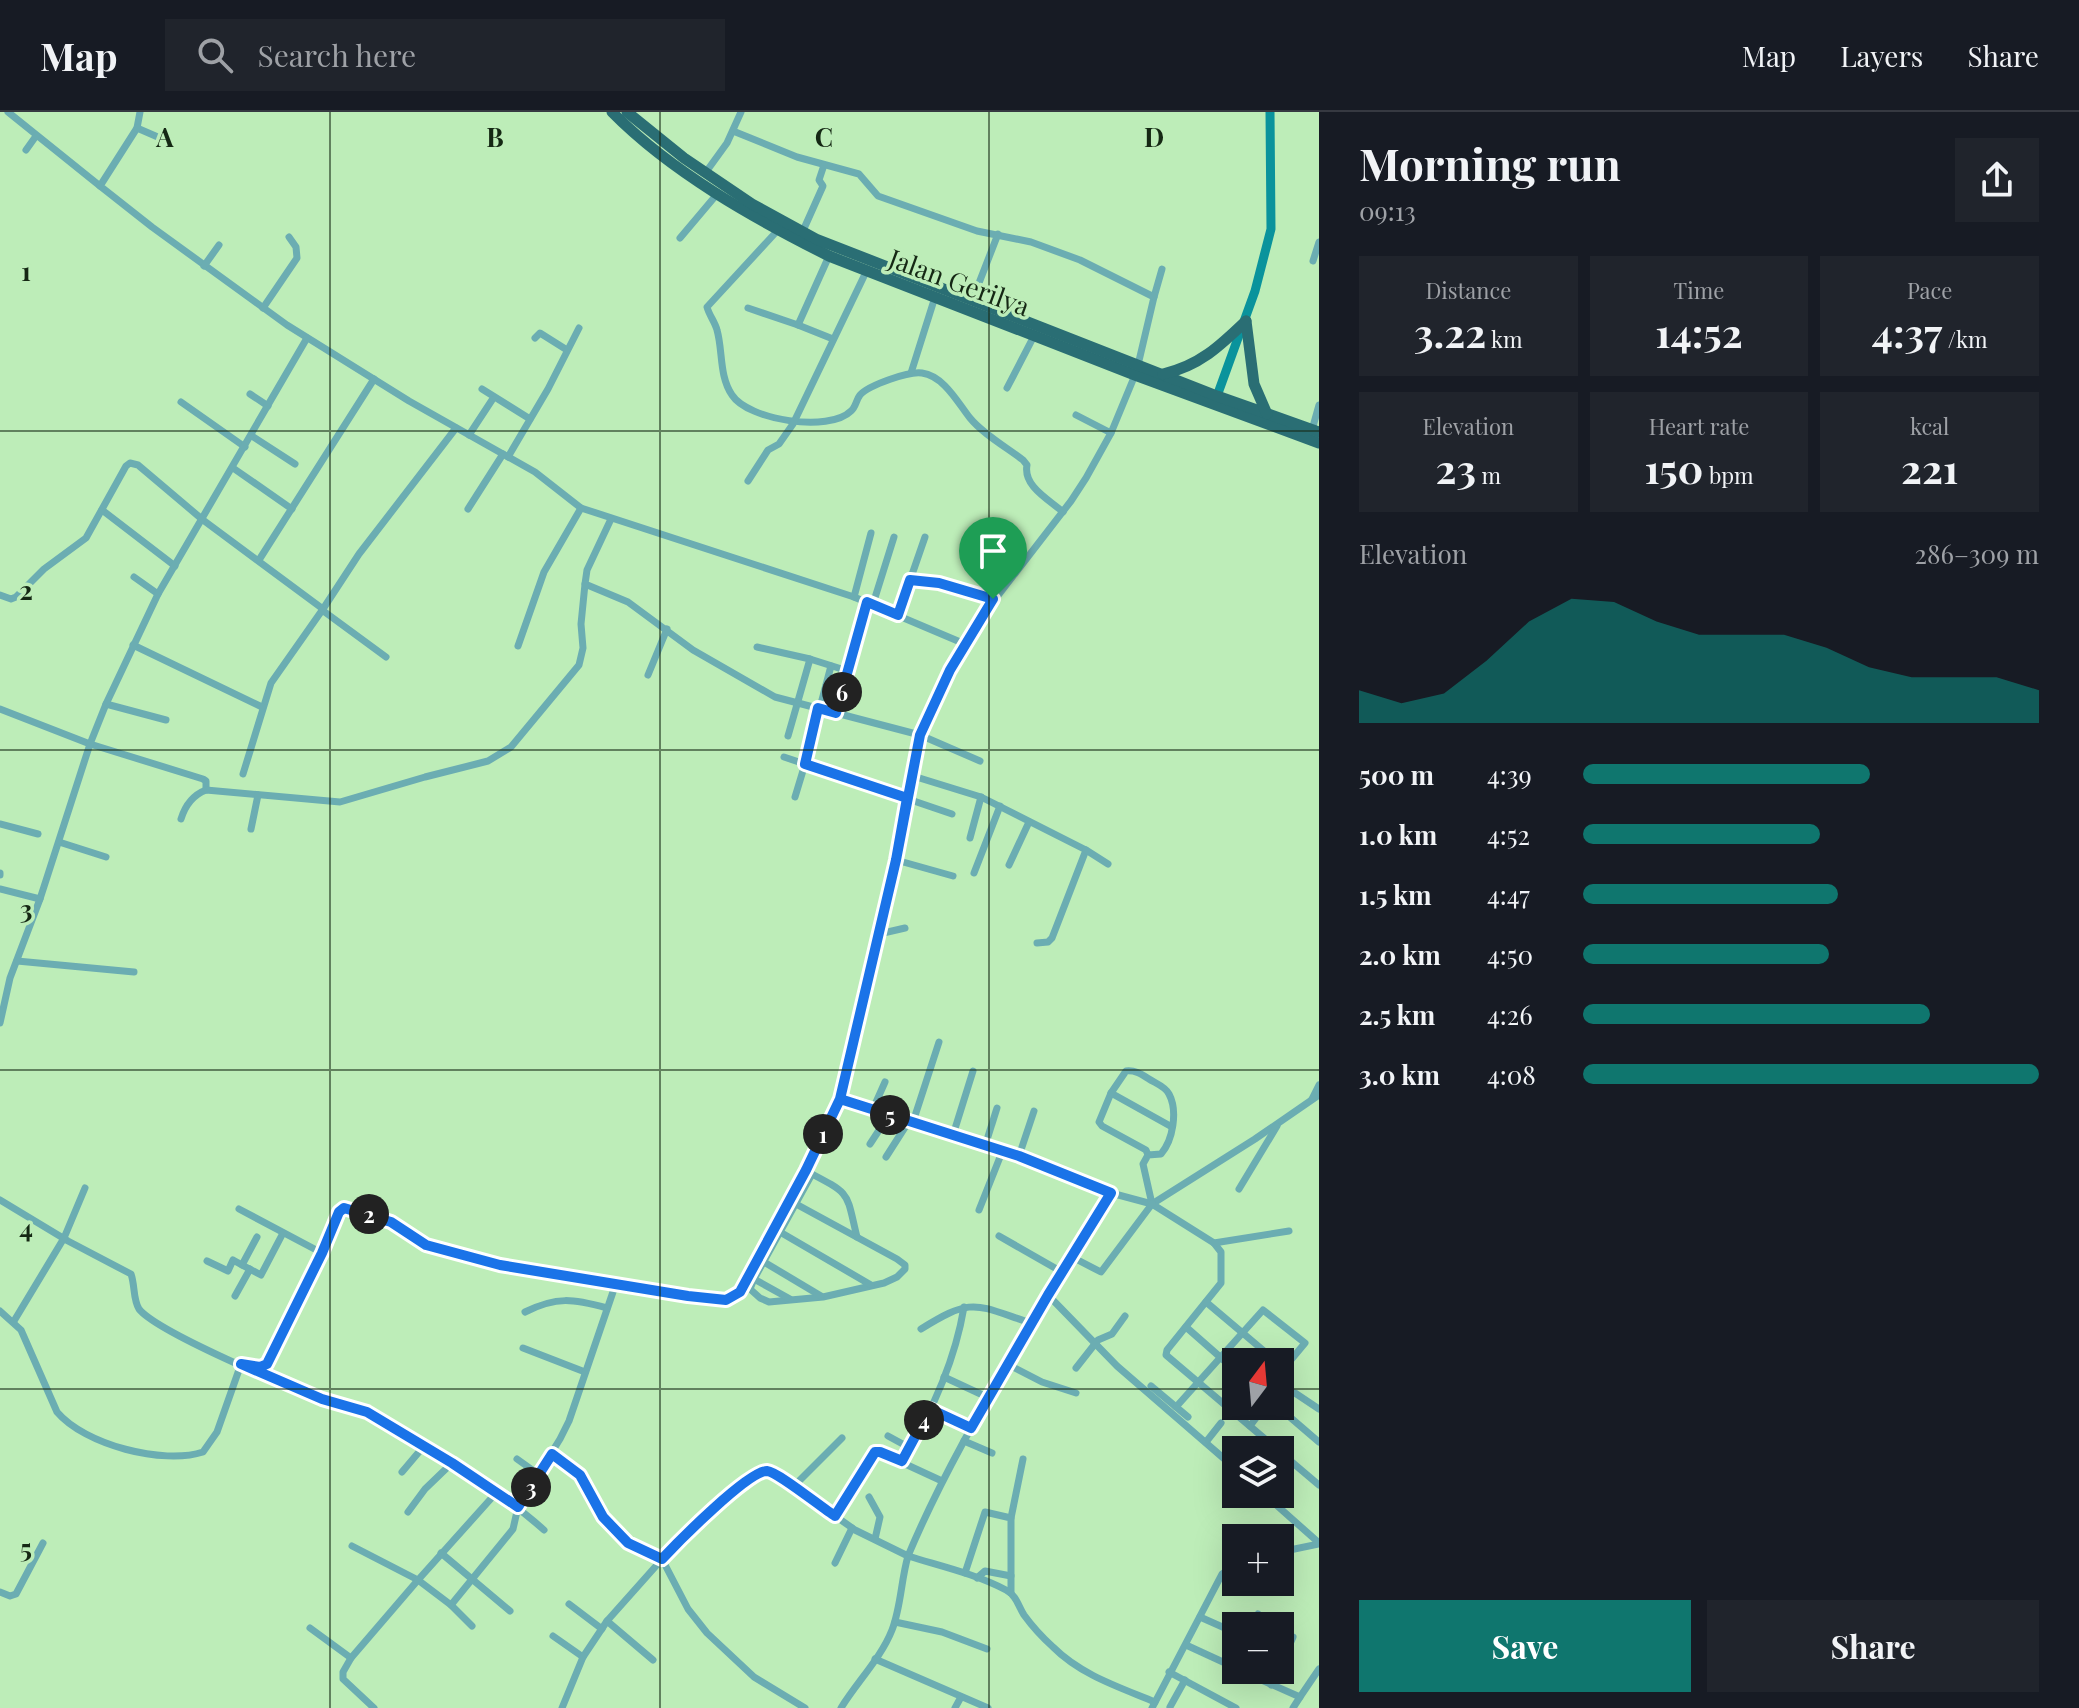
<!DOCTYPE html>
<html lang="en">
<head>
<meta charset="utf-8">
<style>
	body { margin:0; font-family:"Playfair Display",serif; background:#20242c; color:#f1f3f6; height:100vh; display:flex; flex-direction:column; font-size:30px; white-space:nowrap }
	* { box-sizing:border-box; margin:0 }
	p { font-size:26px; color:#9ea1a6 }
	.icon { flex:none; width:44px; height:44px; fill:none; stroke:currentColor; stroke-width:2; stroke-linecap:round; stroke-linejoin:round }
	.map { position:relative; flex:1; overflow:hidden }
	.drawer { display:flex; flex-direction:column; background:#171b24; width:760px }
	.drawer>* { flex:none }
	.needle { width:52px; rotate:16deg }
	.tools { position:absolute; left:1222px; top:1236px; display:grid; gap:16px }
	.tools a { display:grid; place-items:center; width:72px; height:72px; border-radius:0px; background:#171b24; box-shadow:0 8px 32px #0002; font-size:40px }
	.pin { position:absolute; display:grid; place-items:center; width:68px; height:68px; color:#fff; margin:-82px -34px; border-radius:50% 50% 50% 0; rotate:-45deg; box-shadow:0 0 8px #0007 }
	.pin .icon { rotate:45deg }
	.km { position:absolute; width:40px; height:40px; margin:-20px; border-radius:50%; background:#222; color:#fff; font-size:22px; line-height:40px; text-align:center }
	.round { display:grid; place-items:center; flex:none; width:84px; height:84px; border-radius:0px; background:#20242c }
	.headline { display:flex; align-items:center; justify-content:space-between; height:136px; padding:0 40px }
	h1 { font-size:44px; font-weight:700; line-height:60px }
	.metrics { display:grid; grid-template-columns:repeat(3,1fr); gap:12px; height:136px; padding:8px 40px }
	.metrics div { display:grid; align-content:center; border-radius:0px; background:#20242c; text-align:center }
	.metrics b { font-size:40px; font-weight:700 }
	.metrics small { font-size:22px; font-weight:400 }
	.metrics p { font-size:22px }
	.chart { height:224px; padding:16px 40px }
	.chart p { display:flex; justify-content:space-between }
	.chart svg { width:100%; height:144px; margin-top:8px; fill:#0f766e; opacity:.7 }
	.button { display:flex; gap:16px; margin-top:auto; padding:16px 40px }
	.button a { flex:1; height:92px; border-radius:0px; background:#0f766e; color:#fff; font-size:32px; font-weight:700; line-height:92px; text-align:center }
	.button a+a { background:#20242c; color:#f1f3f6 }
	ul { padding:0 40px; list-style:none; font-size:26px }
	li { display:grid; grid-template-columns:128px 96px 1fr; align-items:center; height:60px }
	li i { height:20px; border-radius:10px; background:#0f766e }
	header { display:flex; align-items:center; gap:48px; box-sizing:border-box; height:112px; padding:0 40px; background:#171b24; border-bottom:2px solid #363941 }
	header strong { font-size:38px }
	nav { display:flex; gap:44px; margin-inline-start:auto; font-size:28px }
	.search { width:560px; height:72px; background:#20242c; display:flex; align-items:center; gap:20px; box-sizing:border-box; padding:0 28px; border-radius:0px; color:#9ea1a6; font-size:30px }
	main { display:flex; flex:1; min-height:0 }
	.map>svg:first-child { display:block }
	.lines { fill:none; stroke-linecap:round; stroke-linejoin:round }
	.minor { stroke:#6badb2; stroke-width:7 }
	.secondary { stroke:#0a939c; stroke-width:9 }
	.trunk { stroke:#2a6e74; stroke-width:11 }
	.route-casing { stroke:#fff; stroke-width:16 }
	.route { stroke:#1a73e8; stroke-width:10 }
	.grid { fill:none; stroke:#152814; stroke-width:2; stroke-opacity:0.55 }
	.labels { text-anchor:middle; stroke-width:7; stroke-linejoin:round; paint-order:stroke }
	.street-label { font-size:26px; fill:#152814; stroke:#bdedb8 }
	.grid-label { font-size:26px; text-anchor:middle; font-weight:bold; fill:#152814; stroke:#bdedb8; stroke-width:7; stroke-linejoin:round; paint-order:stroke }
</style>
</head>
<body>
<header>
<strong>Map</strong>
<div class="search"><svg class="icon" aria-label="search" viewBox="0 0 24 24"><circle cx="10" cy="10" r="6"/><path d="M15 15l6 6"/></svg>Search here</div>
<nav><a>Map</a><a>Layers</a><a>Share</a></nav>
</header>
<main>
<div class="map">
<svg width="1319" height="1596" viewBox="0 0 1319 1596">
	<rect width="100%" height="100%" fill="#bdedb8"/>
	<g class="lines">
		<g class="minor">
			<polyline points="8,0 100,74"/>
			<polyline points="140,0 137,16 100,74 152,115 287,213 409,289 535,360 581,396 854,485 965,532"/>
			<polyline points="137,16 167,29"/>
			<polyline points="733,19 797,45 859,62 878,84 977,119 1031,130 1080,148 1154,185 1138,253"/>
			<polyline points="26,38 36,24"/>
			<polyline points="706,60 727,31 741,0"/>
			<path d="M 778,118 L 707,195 C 709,203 715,210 717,218 C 723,239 719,264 732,283 C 748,308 829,321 851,299 C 856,295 856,288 860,283 C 869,273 909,259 922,261 C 944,264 958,291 970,306 C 983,322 1006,335 1023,348 L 1027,353 C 1023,374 1048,387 1063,400"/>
			<polyline points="802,121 823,74 819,68 824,53"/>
			<polyline points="680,126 718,81"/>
			<polyline points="1313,149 1319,130"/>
			<polyline points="204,154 219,133"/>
			<polyline points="1154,185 1162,157"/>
			<polyline points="972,189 998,122"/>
			<polyline points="263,196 297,146 296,135 289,125"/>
			<polyline points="748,196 798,213 833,227"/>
			<polyline points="798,213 829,144"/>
			<polyline points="535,226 540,221 567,238"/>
			<polyline points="911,261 935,185"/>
			<polyline points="1007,276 1035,222"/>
			<polyline points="482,277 530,307"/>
			<polyline points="250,282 268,294"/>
			<polyline points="181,290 245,335"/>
			<polyline points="1076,303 1111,321"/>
			<polyline points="1312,318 1319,293"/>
			<polyline points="469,323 492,288"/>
			<polyline points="252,324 295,352"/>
			<polyline points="508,345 548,277 579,216"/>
			<polyline points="233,356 292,397"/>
			<polyline points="748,369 768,338 779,332 793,312 866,160"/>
			<polyline points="468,397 503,342"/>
			<polyline points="102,398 175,454"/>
			<polyline points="611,407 587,458 585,472 628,490 693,538 775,585 920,623 980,649"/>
			<polyline points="259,448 374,267"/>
			<polyline points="134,465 158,482"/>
			<polyline points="910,468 939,471 993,487"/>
			<polyline points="0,483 11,487 16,485 44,457 86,426 126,354 130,351 138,353 203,408 323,497 271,571 243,662"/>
			<polyline points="854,485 871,421"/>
			<polyline points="873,492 894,425"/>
			<polyline points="323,497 359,442 456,316"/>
			<polyline points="322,498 386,545"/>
			<polyline points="898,503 925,425"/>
			<polyline points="133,533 262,595"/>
			<polyline points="518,534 544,460 581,396"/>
			<polyline points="757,535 810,547 788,624"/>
			<polyline points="810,547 848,559"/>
			<polyline points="831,554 805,652 952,702"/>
			<polyline points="648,563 667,517"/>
			<polyline points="106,592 166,608"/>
			<polyline points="0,597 90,632 203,667 206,669 206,678"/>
			<polyline points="836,601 867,490"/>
			<polyline points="784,645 805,652 795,685"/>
			<polyline points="913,664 981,685 1086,738 1052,826 1048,830 1037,831"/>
			<path d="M 181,707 C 185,694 193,683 206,678 L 340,690 L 425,665 L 488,649 L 511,635 L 579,553 L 583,536 L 581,512 L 585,472"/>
			<polyline points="0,712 38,722"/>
			<polyline points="251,717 258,683"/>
			<polyline points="970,726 981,685"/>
			<polyline points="59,730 106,745"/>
			<polyline points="1086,738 1108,752"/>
			<polyline points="896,748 953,764"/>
			<polyline points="1009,753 1029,710"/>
			<polyline points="0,761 0,763"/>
			<polyline points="974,761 1000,694"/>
			<polyline points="0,777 40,787"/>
			<polyline points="879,822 905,816"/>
			<polyline points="17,849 134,860"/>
			<polyline points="0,911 10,866 40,787 90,632 106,592 158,482 307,226"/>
			<polyline points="1111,981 1172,1015"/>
			<polyline points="840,987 1019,1044 1111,1081 1152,1092 1255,1027 1319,983"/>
			<polyline points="1312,987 1319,973"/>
			<polyline points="873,997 885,970"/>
			<polyline points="913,1010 939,930"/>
			<polyline points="953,1023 973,959"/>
			<polyline points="870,1032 889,1003"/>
			<polyline points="985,1034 997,996"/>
			<path d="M 1148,1043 L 1161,1042 C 1173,1028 1178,999 1169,982 C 1166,975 1155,971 1149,967 C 1141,962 1135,958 1126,959 L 1111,981 L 1099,1010 L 1102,1014 L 1146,1038 L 1148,1043 L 1143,1052 L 1152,1092 L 1214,1131 L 1221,1140 L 1221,1171 L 1167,1238 L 1166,1243 L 1278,1338"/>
			<polyline points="1019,1044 1034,999"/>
			<polyline points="886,1045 909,1009"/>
			<path d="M 810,1061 C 852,1083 846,1080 857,1125"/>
			<polyline points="1239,1077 1277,1014"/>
			<polyline points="1111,1081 1048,1183 1117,1254 1236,1357"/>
			<path d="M 0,1088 L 68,1129 L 131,1162 C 135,1173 133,1188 139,1197 C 157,1220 292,1277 325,1288 C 339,1293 353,1293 366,1300 C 384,1309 401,1321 419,1331 C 462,1357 506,1384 544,1418"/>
			<polyline points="796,1092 897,1147 905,1153 905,1157 897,1165 884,1171 823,1185 769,1190 760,1186 750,1177 754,1167 812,1062"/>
			<polyline points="239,1097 322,1141"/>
			<polyline points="979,1098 1002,1040"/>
			<polyline points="780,1120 871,1173"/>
			<polyline points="999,1124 1062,1160"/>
			<polyline points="257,1125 242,1153 261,1163 283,1121"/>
			<polyline points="1214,1131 1289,1119"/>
			<polyline points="1072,1145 1101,1160 1152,1092"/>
			<polyline points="207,1149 228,1159 233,1148 242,1153"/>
			<polyline points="764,1150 821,1184"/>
			<polyline points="754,1167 790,1187"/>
			<polyline points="235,1184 250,1157"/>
			<polyline points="1206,1190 1277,1250"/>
			<path d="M 0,1199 L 21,1218 L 57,1300 C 85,1333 163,1353 203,1340 L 217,1320 L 241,1252"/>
			<path d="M 525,1200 C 557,1184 573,1187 607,1196"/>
			<polyline points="14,1209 64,1126 85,1076"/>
			<polyline points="1186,1215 1236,1259"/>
			<path d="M 921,1217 C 974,1184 975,1193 1031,1211"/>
			<polyline points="523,1236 585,1260"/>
			<polyline points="250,1252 260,1255 267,1252 322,1141 339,1100 344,1096 391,1110 426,1133 461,1144 615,1174"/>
			<polyline points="1007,1252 1042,1270 1076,1281"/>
			<polyline points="1076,1256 1098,1228 1112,1222 1125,1204"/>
			<polyline points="944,1265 987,1285"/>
			<polyline points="1151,1274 1188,1305"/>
			<polyline points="1280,1281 1295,1281 1319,1297"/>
			<polyline points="1277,1294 1319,1330"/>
			<polyline points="1176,1295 1263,1198 1305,1231 1285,1255 1280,1252"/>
			<polyline points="930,1297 971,1316"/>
			<polyline points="1250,1314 1265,1294"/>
			<polyline points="888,1324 910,1336"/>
			<polyline points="964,1329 992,1341"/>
			<polyline points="1206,1330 1221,1311"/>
			<polyline points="1280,1340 1319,1373"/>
			<polyline points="552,1342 580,1363 603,1405 628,1431 662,1447 688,1497 707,1521 754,1565 805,1596"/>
			<polyline points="517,1347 538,1362"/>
			<path d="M 902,1349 C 931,1302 955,1249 964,1195"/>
			<polyline points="402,1360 424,1334"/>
			<polyline points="793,1375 842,1326"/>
			<polyline points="1264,1382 1319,1431"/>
			<polyline points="869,1385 880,1405 875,1427"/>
			<polyline points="408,1400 425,1377 452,1351"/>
			<polyline points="835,1404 877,1339 942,1369"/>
			<polyline points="1011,1406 1023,1347"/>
			<polyline points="352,1434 418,1468 496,1381"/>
			<polyline points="1280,1440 1319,1432"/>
			<polyline points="441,1441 510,1499"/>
			<polyline points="835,1451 852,1416"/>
			<polyline points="965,1461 985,1400 1011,1406 1011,1481"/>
			<polyline points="977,1466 985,1459 1011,1464"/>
			<polyline points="0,1480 10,1484 16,1482 43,1431"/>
			<polyline points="569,1492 602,1517"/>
			<polyline points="451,1493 472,1514"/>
			<polyline points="1200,1505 1236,1521"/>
			<polyline points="607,1509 653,1548"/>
			<polyline points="895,1510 942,1520 987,1537"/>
			<polyline points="1252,1514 1258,1502"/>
			<polyline points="310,1516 351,1546"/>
			<polyline points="553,1524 583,1545"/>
			<polyline points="1186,1533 1236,1556"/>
			<polyline points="1280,1540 1285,1543 1280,1553"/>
			<polyline points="1285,1543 1293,1525"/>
			<polyline points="875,1547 988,1596"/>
			<polyline points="1239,1558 1300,1585 1293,1596"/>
			<polyline points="1169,1560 1236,1596"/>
			<polyline points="1271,1573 1278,1558"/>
			<polyline points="1300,1585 1319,1557"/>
			<polyline points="1170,1595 1185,1568"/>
			<polyline points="374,1596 343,1567 343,1560 351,1546 418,1468 451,1493 513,1417 518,1395 560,1327 569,1309 615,1174 726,1188 740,1180 806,1058 840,987 896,748 920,623 950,558 976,512 1071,389 1086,366 1111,321 1135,263"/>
			<path d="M 562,1596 L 583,1545 L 607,1509 L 680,1427 L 716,1394 L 761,1361 L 771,1360 L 782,1366 L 855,1418 L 908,1444 C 946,1353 998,1269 1048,1183"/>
			<path d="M 841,1596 C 857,1570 881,1546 892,1518 C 901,1495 901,1468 908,1444 C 940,1454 976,1462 1006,1478 C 1017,1484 1018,1494 1024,1503 C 1032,1514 1043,1526 1053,1535 C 1081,1563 1119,1575 1155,1590"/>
			<polyline points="955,1596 961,1585"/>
			<polyline points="1152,1596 1222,1462 1236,1452"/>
		</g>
		<polyline class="secondary" points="1217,284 1255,179 1271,117 1270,0"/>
		<g class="trunk">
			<path d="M 612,0 C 671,60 755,107 829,144 L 1135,263 L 1319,331"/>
			<polyline points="627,0 684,46 752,92 816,127 1217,284 1319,320"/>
			<polyline points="1246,209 1254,272 1267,302"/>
			<path d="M 1163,262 C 1199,254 1220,234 1246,209"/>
		</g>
	</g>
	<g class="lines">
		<g class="route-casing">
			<path id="route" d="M 993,487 L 950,558 L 920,623 L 896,748 L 840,987 L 806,1058 L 740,1180 L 726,1188 L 688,1184 L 500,1153 L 426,1133 L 391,1110 L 344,1096 L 339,1100 L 322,1141 L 267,1252 L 260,1255 L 241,1252 L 322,1287 L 367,1300 L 452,1351 L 518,1395 L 552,1342 L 580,1363 L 603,1405 L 628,1431 L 662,1447 C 677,1431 748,1359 767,1359 C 778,1360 822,1396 835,1404 L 875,1340 L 880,1340 L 902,1349 L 930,1297 L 971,1316 L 1048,1183 L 1111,1081 L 1019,1044 L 840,987 L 896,748 L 907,686 L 805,652 L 818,596 L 836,601 L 867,490 L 898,503 L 910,468 L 939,471 L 993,487"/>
		</g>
		<use href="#route" class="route"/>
	</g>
	<path class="grid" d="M 330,0 L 330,1596M 660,0 L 660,1596M 989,0 L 989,1596M 0,319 L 1319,319M 0,638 L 1319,638M 0,958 L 1319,958M 0,1277 L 1236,1277M 1280,1277 L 1319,1277"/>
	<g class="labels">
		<g class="street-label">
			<text transform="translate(959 171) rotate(20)" y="9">Jalan Gerilya</text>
		</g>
	</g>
	<g class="grid-label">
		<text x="165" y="35">A</text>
		<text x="495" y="35">B</text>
		<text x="824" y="35">C</text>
		<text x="1154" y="35">D</text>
		<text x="26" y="169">1</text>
		<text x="26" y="488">2</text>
		<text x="26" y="807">3</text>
		<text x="26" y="1126">4</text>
		<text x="26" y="1446">5</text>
	</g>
</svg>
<div class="tools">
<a><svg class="needle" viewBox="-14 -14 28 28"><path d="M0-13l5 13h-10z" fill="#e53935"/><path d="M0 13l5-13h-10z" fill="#9ea1a6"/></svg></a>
<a><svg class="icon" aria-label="layers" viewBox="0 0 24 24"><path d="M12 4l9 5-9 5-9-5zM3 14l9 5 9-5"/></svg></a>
<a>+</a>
<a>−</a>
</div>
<div class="pin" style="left:993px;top:487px;background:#1e9e55"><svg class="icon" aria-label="arrive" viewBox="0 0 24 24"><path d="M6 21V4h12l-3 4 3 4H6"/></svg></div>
<b class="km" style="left:823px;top:1022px">1</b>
<b class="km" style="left:369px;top:1102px">2</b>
<b class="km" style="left:531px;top:1375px">3</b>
<b class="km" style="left:924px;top:1308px">4</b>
<b class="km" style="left:890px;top:1003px">5</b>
<b class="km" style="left:842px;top:580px">6</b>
</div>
<section class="drawer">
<div class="headline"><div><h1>Morning run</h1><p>09:13</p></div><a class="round"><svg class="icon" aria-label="share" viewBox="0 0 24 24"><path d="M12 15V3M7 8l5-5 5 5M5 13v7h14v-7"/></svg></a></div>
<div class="metrics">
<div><p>Distance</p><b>3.22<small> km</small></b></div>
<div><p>Time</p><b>14:52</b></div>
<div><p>Pace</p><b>4:37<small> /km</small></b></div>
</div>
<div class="metrics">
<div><p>Elevation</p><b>23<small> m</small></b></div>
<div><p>Heart rate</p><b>150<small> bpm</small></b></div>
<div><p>kcal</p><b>221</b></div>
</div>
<div class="chart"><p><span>Elevation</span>286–309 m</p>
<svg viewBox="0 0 160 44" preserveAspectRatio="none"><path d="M0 44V34L10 38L20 35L30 25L40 13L50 6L60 7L70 13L80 17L90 17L100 17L110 21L120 27L130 30L140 30L150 30L160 34V44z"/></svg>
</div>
<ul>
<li><b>500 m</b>4:39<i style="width:63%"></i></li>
<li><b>1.0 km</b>4:52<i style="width:52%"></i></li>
<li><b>1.5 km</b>4:47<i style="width:56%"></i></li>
<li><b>2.0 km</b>4:50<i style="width:54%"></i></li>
<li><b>2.5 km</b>4:26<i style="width:76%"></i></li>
<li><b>3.0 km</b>4:08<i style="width:100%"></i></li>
</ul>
<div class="button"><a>Save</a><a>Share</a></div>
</section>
</main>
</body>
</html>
